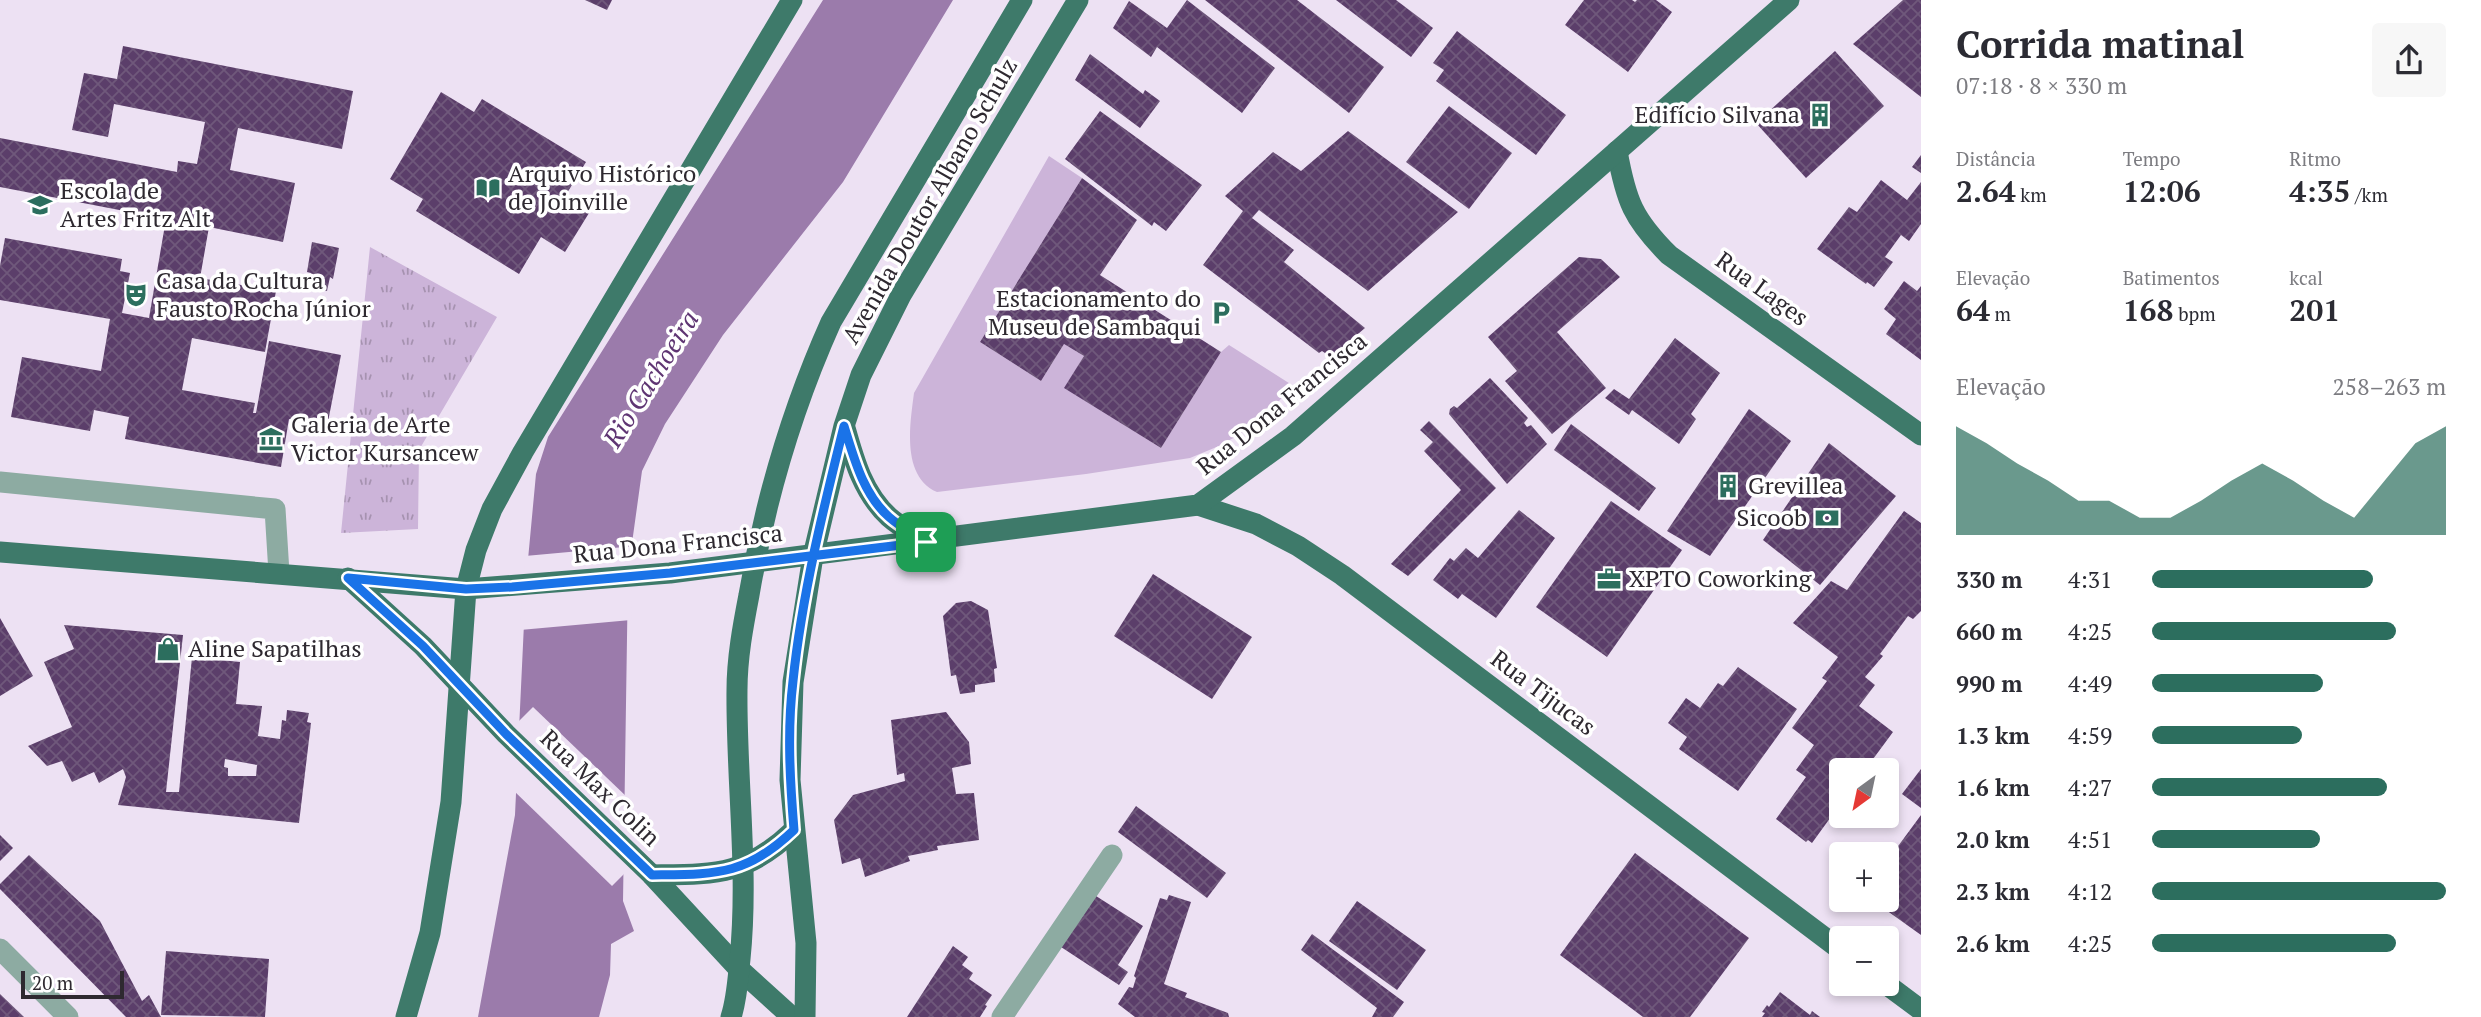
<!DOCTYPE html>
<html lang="pt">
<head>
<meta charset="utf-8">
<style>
	body { margin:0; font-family:"PT Serif",serif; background:#f7f7f7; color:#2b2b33; height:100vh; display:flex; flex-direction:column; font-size:26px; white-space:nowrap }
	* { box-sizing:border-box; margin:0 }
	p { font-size:23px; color:#7c7c81 }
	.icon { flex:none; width:38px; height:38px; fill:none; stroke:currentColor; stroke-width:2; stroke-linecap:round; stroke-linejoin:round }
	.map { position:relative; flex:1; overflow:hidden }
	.drawer { display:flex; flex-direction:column; background:#fff; width:560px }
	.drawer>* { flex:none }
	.needle { width:46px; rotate:213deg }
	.tools { position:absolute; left:1829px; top:758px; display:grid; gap:14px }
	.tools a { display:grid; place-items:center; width:70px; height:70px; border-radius:7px; background:#fff; box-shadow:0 4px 10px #0003; font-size:35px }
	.scale { position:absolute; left:21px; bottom:18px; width:103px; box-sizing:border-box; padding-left:7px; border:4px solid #2e2930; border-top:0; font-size:19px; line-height:24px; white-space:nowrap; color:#2e2930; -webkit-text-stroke:5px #fff; paint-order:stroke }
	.pin { position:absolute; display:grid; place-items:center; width:60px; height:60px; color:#fff; margin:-30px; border-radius:14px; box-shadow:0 4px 10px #0006 }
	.round { display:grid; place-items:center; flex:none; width:74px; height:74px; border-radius:7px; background:#f7f7f7 }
	.overview { display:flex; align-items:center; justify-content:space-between; height:119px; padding:0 35px }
	h1 { font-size:38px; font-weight:700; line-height:52px }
	.figures { display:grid; grid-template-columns:repeat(3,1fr); gap:10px; height:119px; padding:7px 35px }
	.figures div { display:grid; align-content:center }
	.figures b { font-size:30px; font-weight:700 }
	.figures small { font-size:19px; font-weight:400 }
	.figures p { font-size:19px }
	.chart { height:196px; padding:14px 35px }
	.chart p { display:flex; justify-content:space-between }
	.chart svg { width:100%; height:126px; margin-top:7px; fill:#2c6e5e; opacity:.7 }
	ul { padding:0 35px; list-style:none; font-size:23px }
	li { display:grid; grid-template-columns:112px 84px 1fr; align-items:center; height:52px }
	li i { height:18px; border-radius:9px; background:#2c6e5e }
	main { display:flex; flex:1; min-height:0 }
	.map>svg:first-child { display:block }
	.park { fill:url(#park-tufts) }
	.garden { fill:#ccb4d9 }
	.water { fill:#9b7bab }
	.pier { fill:#ede1f3 }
	.building { fill:url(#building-cross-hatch); fill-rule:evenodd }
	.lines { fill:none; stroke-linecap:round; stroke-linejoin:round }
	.minor { stroke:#8daba2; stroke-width:21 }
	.major { stroke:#3e7a6a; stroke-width:21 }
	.route-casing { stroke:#fff; stroke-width:14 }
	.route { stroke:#1a73e8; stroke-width:9 }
	.labels { text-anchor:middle; stroke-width:7; stroke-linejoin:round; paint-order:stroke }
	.poi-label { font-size:24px; fill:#2e2930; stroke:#fff; text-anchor:start }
	.street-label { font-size:24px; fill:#2e2930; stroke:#fff }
	.water-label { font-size:26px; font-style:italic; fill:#5f3573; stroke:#fff }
</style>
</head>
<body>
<main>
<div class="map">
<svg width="1921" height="1017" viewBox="0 0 1921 1017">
	<defs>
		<pattern id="park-tufts" width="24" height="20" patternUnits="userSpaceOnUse" patternTransform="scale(1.75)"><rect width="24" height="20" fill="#ccb4d9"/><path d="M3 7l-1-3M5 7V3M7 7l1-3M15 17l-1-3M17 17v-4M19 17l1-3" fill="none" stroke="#a692b0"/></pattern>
		<pattern id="building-cross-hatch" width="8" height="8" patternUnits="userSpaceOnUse" patternTransform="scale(1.75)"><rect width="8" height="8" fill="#5b3e6a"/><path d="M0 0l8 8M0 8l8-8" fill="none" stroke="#6f587b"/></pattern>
	</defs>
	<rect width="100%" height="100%" fill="#ede1f3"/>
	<polygon class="park" points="370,247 497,317 419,450 418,529 341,533"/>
	<path class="garden" d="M 1049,156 L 1082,178 L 980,342 L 1041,381 L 1064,344 L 1084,356 L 1065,388 L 1161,448 L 1221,352 L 1229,345 L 1292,385 L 1262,422 L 1219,446 L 1190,458 L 1086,474 L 937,492 C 901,476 910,424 914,393 Z"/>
	<polygon class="water" points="823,0 953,0 843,182 723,335 665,424 642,471 628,572 623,901 634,931 611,944 610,975 599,1017 478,1017 515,815 526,581 536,474 548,437"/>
	<g class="pier">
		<polygon points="635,546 632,572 631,620 520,630 525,556"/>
		<polygon points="533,707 628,798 627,871 612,886 513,790 516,724"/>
	</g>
	<g class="building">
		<polygon points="585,0 612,0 607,10"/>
		<polygon points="1187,0 1275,68 1242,113 1157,47 1151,57 1113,28 1129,1 1167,28"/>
		<polygon points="1205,0 1297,0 1384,67 1349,113"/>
		<polygon points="1336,0 1396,0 1433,28 1411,57"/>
		<polygon points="1584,0 1632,0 1635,2 1637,0 1656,0 1672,12 1628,72 1565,25"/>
		<polygon points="1903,0 1921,0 1921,97 1853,44"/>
		<polygon points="1457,31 1566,115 1536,155 1436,81 1444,70 1433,63"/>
		<polygon points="123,46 353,91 342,149 238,128 230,170 295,183 283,242 209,227 200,278 276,291 265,352 192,338 182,390 255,403 253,413 256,413 269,341 341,355 327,427 289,419 281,467 125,439 129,417 94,410 90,431 11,417 22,357 101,371 110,319 0,300 0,266 5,238 122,259 120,271 130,273 122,313 149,318 166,219 0,187 0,138 177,172 178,161 197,164 205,122 114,104 108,137 72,130 84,73 117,79"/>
		<polygon points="1835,51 1884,106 1806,178 1756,123"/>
		<polygon points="1090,54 1143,94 1145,90 1160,101 1140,128 1075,80"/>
		<polygon points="441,92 474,112 482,99 586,162 564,198 589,213 565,252 541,237 519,274 416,211 423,199 390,179"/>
		<polygon points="1449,106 1512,153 1469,209 1406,162"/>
		<polygon points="1100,111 1202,185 1166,231 1154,222 1152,226 1065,159"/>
		<polygon points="1348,131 1458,212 1368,291 1259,210 1252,218 1294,250 1284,262 1365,328 1331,357 1322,351 1319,353 1203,265 1243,211 1225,196 1273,152 1301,171"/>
		<polygon points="1921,155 1921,173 1912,167"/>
		<polygon points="1082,178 1137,220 1100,275 1221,352 1161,448 1064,388 1084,356 1064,344 1041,381 980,342"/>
		<polygon points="1881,180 1907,200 1921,182 1921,224 1909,241 1901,235 1885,257 1893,262 1874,287 1867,282 1866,284 1817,249 1849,207 1857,212"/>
		<polygon points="312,242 339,248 333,279 330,277 327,291 308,287 311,273 307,272"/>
		<polygon points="1579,257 1601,259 1620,277 1557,332 1606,388 1552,434 1505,381 1517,371 1488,337"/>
		<polygon points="1904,281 1917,291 1921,286 1921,360 1886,334 1896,319 1884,309"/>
		<polygon points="1675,338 1720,373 1691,414 1696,419 1679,444 1632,410 1629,415 1605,398 1614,389 1629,399"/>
		<polygon points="1490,378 1528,418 1524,423 1527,427 1531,425 1547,444 1507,484 1449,414 1450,409 1454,406 1457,408"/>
		<polygon points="1749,409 1791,441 1710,556 1667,531"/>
		<polygon points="1429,421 1496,488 1408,576 1391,564 1461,490 1424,451 1433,442 1420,430"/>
		<polygon points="1571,424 1656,488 1639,511 1554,450"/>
		<polygon points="1829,443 1896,496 1820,585 1763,540"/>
		<polygon points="1611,501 1682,550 1607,657 1536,607"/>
		<polygon points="1519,510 1555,538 1496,618 1462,594 1458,599 1433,580 1450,558 1454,561 1466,548 1478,558"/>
		<polygon points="1904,511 1921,523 1921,611 1913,619 1908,616 1880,654 1883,656 1865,677 1875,685 1859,706 1893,732 1865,770 1841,770 1841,803 1812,843 1808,840 1806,842 1776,819 1806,777 1796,770 1814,745 1792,728 1827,681 1822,678 1838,657 1793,623 1831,581 1847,590"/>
		<polygon points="1153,574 1252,637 1212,699 1114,636"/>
		<polygon points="971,601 988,610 997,668 994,669 995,682 975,685 975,692 960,694 956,675 951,676 943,616 956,603"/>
		<polygon points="0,618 33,676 0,696"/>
		<path d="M 64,625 L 183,635 L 166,792 L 179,792 L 192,657 L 240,662 L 236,704 L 262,706 L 258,736 L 280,739 L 282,720 L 286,721 L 287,710 L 309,713 L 307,722 L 311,723 L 299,823 L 118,805 L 126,777 L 123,769 L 99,783 L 94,772 L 72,782 L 62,761 L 47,766 L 28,746 L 72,727 L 44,662 L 74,649 ZM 225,759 L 257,765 L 256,776 L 228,776 L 228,768 L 224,767 Z"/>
		<polygon points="1738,667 1797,709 1738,791 1679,749 1687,737 1668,723 1686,698 1700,708 1718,683 1723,686"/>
		<polygon points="946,712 969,742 971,764 952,768 956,794 974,793 979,840 937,846 938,850 908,856 910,861 865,877 860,858 842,864 834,820 853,795 905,781 904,773 897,775 891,720"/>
		<polygon points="1921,769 1921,808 1902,794"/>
		<polygon points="1136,806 1226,873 1207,898 1118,832"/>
		<polygon points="1921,815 1921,935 1872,900 1886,900 1886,855 1890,851 1893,853"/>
		<polygon points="0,835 13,848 0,861"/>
		<polygon points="1635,853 1749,938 1690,1017 1643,1017 1560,955"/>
		<polygon points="29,855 100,921 142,1001 149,995 161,1017 126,1017 0,889 0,884"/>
		<polygon points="1169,895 1191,902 1164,984 1187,993 1185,997 1228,1013 1229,1017 1135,1017 1118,1004 1129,987 1133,988 1136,978 1134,976 1160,898 1167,900"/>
		<polygon points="1096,896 1143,926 1118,965 1128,972 1119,985 1061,947"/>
		<polygon points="1357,901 1426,950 1397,990 1329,941"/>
		<polygon points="1312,934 1404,1002 1393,1017 1372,1017 1377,1008 1301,950"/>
		<polygon points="953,946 968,957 962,965 973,973 969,979 992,995 985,1005 987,1006 980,1017 907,1017"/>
		<polygon points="166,951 269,959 265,1017 161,1015"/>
		<polygon points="1780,992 1810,1015 1812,1011 1820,1017 1762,1017 1765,1013 1762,1012 1767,1005 1769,1007"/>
		<polygon points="0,994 24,1017 0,1017"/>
	</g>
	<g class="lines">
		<g class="minor">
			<polyline points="0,482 275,509 279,573"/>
			<polyline points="0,949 68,1017"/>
			<polyline points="1002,1017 1112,855"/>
		</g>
		<g class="major">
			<path d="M 1617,151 C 1626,201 1633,219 1669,255 L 1921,435"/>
			<path d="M 845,428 C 854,460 863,493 889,517 C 899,526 914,534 926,542"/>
			<polyline points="1198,505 1256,524 1298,546 1342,575 1841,950"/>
			<polyline points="0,552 466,589 670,573 1198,505 1293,436 1789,0"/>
			<polyline points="348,578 423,646 506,734 652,875 739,969 792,1017"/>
			<path d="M 652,875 C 715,874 746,876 794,830"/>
			<polyline points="1886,984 1921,1010"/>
			<polyline points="406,1017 430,933 451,802 466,589 476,550 492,509 523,452 792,0"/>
			<path d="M 731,1017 C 737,999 738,978 740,959 C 749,870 736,779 737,690 C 737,658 743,626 749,595 C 765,501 792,409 831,322 L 1022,0"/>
			<polyline points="805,1017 806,943 790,780 793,682 813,556 844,426 861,375 901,295 1078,0"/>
		</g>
	</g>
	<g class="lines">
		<g class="route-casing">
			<path id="route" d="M 926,542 L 670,573 L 512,587 L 466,589 L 348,578 L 423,646 L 506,734 L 652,875 C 716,874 746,876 794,830 C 790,781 787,731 793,681 C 802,595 823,510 844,426 C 854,458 863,494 889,517 C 900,527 914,534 926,542"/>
		</g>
		<use href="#route" class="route"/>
	</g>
	<defs>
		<g id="building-bare" transform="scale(1.89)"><path d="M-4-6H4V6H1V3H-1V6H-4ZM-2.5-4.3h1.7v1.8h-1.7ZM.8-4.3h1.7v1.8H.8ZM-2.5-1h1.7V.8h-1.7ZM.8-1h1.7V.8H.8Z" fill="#2c6e5e" stroke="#fff" stroke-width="2.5" paint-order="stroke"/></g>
		<g id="library-bare" transform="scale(1.89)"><path d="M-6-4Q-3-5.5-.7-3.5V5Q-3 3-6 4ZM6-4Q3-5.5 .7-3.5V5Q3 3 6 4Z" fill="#2c6e5e" stroke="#fff" stroke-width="2.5" paint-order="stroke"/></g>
		<g id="university-bare" transform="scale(1.89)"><path d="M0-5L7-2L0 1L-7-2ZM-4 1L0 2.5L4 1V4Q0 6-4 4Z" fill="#2c6e5e" stroke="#fff" stroke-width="2.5" paint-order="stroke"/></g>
		<g id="theatre-bare" transform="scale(1.89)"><path d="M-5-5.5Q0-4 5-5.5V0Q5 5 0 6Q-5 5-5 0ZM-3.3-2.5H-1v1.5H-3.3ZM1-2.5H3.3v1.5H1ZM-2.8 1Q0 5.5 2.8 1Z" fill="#2c6e5e" stroke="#fff" stroke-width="2.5" paint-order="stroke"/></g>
		<g id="parking-bare" transform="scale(1.89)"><path d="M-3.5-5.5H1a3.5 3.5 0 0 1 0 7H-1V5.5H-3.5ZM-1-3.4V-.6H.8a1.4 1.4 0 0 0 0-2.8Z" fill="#2c6e5e" stroke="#fff" stroke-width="2.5" paint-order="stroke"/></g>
		<g id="museum-bare" transform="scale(1.89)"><path d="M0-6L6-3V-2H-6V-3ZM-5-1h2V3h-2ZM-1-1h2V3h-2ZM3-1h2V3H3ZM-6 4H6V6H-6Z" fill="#2c6e5e" stroke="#fff" stroke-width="2.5" paint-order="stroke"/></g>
		<g id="bank-bare" transform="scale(1.89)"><path d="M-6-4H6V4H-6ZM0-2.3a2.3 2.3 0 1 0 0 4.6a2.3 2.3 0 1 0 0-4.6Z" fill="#2c6e5e" stroke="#fff" stroke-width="2.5" paint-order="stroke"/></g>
		<g id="office-bare" transform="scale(1.89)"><path d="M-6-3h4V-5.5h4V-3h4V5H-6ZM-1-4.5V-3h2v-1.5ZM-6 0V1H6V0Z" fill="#2c6e5e" stroke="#fff" stroke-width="2.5" paint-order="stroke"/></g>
		<g id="shop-bare" transform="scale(1.89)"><path d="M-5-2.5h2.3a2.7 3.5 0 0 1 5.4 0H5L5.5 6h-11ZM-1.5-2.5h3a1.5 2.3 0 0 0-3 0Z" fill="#2c6e5e" stroke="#fff" stroke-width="2.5" paint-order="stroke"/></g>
	</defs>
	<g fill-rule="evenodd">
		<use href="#building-bare" x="1820" y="115"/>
		<use href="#library-bare" x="488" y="188"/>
		<use href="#university-bare" x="40" y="205"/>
		<use href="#theatre-bare" x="136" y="295"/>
		<use href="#parking-bare" x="1221" y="313"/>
		<use href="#museum-bare" x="271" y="439"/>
		<use href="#building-bare" x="1728" y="486"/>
		<use href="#bank-bare" x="1827" y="518"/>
		<use href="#office-bare" x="1609" y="579"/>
		<use href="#shop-bare" x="168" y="649"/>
	</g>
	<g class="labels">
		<g class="poi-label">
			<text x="1800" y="123" text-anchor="end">Edifício Silvana</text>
			<text x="508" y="182">Arquivo Histórico<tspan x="508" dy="28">de Joinville</tspan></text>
			<text x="60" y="199">Escola de<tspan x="60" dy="28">Artes Fritz Alt</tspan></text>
			<text x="156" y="289">Casa da Cultura<tspan x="156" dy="28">Fausto Rocha Júnior</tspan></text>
			<text x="1201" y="307" text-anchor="end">Estacionamento do<tspan x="1201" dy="28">Museu de Sambaqui</tspan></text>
			<text x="291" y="433">Galeria de Arte<tspan x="291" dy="28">Victor Kursancew</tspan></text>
			<text x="1748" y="494">Grevillea</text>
			<text x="1807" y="526" text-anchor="end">Sicoob</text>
			<text x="1629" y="587">XPTO Coworking</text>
			<text x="188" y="657">Aline Sapatilhas</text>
		</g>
		<g class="street-label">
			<text transform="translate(930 201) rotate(-60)" y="8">Avenida Doutor Albano Schulz</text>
			<text transform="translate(1762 289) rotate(36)" y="8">Rua Lages</text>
			<text transform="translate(1282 404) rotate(-39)" y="8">Rua Dona Francisca</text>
			<text transform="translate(678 544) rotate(-6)" y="8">Rua Dona Francisca</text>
			<text transform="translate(1543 693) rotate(37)" y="8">Rua Tijucas</text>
			<text transform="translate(600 788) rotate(44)" y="8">Rua Max Colin</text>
		</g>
		<g class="water-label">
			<text transform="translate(651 379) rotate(-58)" y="9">Rio Cachoeira</text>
		</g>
	</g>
</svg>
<div class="tools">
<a><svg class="needle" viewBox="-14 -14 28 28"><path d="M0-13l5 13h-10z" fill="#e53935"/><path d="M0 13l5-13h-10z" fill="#7c7c81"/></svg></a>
<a>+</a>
<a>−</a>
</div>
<div class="scale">20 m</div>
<div class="pin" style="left:926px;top:542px;background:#1e9e55"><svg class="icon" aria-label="arrive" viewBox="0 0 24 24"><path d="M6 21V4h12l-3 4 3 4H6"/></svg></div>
</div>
<section class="drawer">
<div class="overview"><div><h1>Corrida matinal</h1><p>07:18 · 8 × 330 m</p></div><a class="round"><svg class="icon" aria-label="share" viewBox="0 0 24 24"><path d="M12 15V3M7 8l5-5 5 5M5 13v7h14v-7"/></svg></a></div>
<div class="figures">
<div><p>Distância</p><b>2.64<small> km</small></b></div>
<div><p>Tempo</p><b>12:06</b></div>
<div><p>Ritmo</p><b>4:35<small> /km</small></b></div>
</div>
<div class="figures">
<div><p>Elevação</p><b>64<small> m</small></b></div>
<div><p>Batimentos</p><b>168<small> bpm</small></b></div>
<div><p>kcal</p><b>201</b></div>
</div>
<div class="chart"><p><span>Elevação</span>258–263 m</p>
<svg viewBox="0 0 160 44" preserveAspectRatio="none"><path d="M0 44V6L10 12L20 19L30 25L40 32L50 32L60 38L70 38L80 32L90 25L100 19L110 25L120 32L130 38L140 25L150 12L160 6V44z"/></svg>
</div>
<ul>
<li><b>330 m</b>4:31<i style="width:75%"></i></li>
<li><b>660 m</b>4:25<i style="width:83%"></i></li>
<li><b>990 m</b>4:49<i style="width:58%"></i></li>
<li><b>1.3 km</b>4:59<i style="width:51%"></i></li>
<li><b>1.6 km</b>4:27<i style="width:80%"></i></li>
<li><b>2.0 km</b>4:51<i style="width:57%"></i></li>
<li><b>2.3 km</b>4:12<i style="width:100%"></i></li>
<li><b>2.6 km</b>4:25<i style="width:83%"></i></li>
</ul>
</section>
</main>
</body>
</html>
